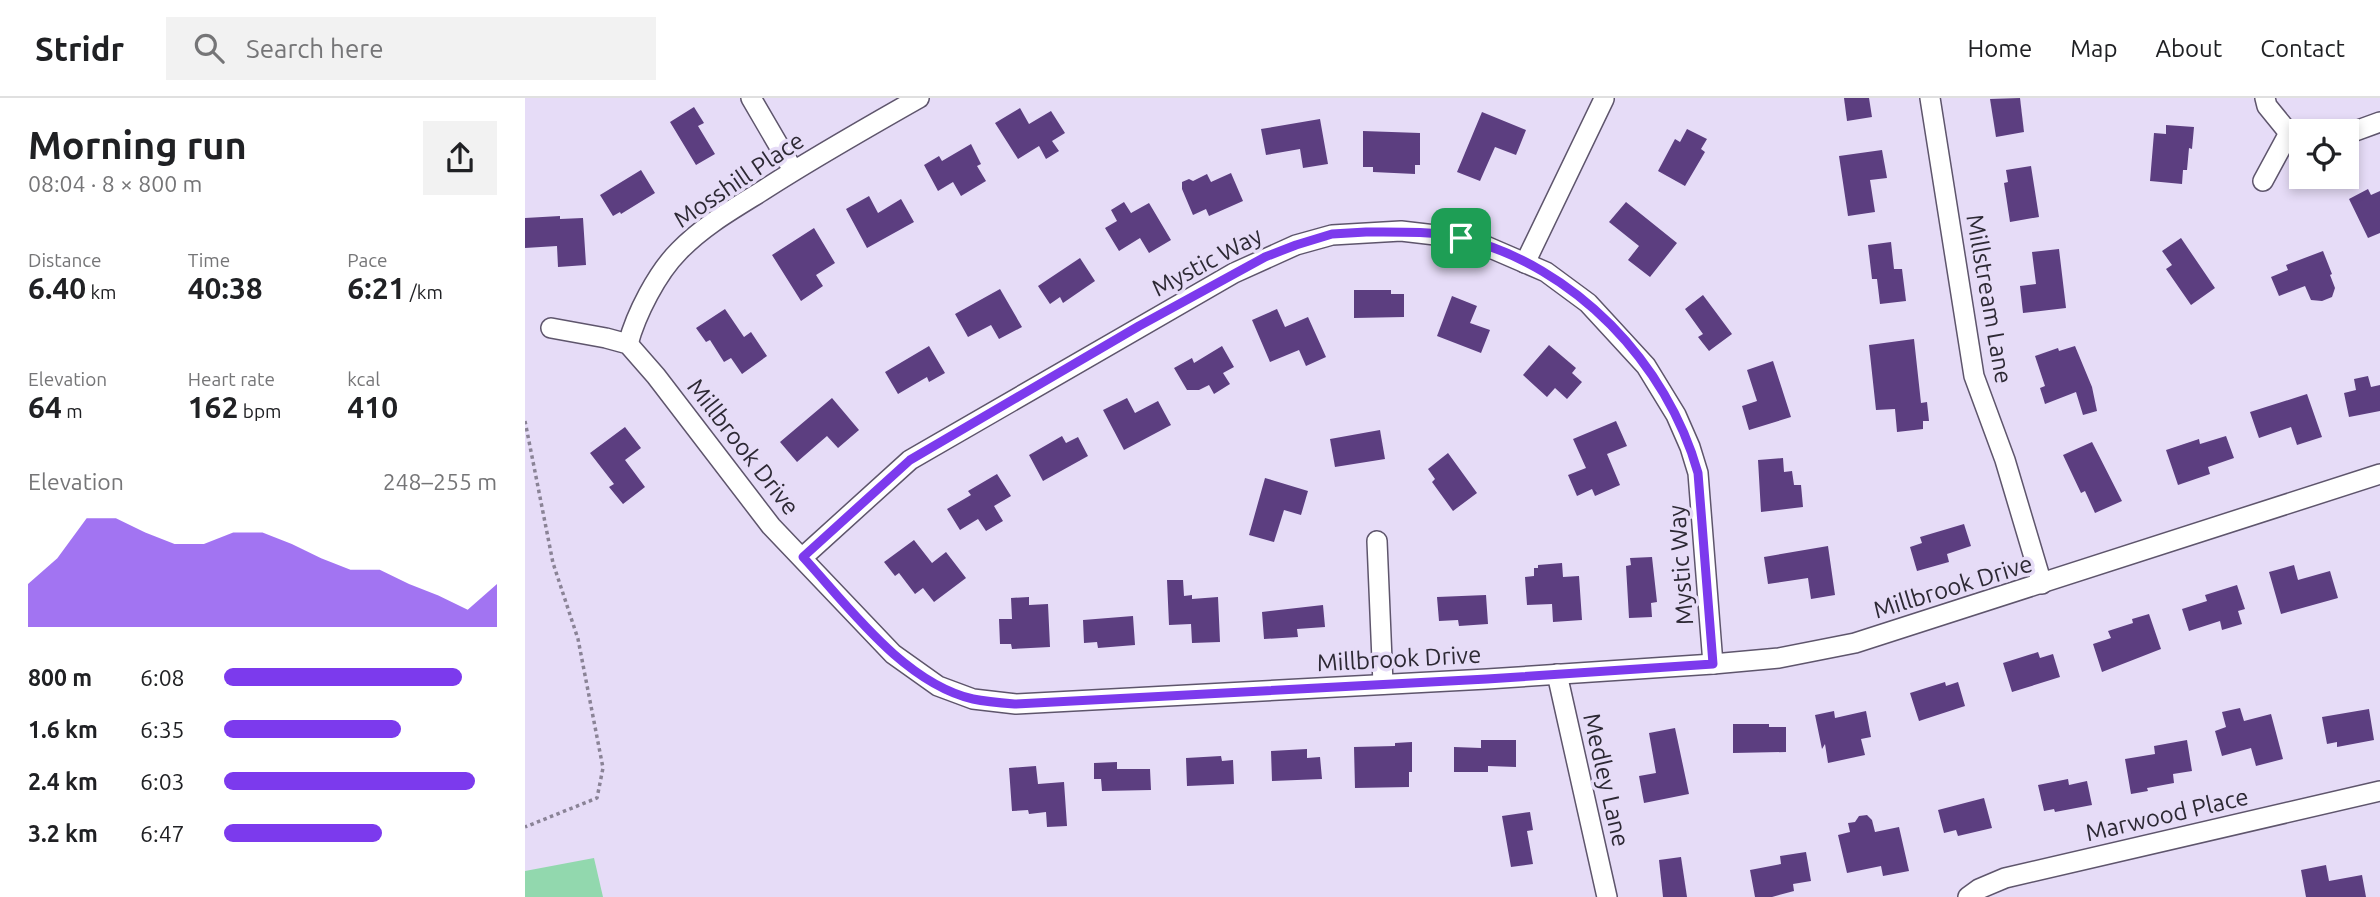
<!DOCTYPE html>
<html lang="en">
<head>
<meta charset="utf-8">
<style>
	body { margin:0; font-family:Ubuntu,sans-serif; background:#f2f2f2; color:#202124; height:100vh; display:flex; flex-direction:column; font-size:26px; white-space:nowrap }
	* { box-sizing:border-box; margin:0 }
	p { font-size:23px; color:#757577 }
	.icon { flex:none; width:38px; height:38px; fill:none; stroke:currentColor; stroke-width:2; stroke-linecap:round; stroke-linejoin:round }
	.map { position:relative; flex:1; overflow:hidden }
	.details { display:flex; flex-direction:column; background:#fff; width:525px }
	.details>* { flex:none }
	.tools { position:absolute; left:1764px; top:21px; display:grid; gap:14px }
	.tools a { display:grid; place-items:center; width:70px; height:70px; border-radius:0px; background:#fff; box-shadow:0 4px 10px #0003; font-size:35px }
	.pin { position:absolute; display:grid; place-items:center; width:60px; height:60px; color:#fff; margin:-30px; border-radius:14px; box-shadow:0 4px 10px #0006 }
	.round { display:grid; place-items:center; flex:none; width:74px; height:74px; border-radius:0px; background:#f2f2f2 }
	.summary { display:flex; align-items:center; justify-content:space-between; height:119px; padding:0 28px }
	h1 { font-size:38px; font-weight:600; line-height:52px }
	.figures { display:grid; grid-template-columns:repeat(3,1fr); gap:10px; height:119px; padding:7px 28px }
	.figures div { display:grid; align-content:center }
	.figures b { font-size:30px; font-weight:600 }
	.figures small { font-size:19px; font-weight:400 }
	.figures p { font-size:19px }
	.chart { height:196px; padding:14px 28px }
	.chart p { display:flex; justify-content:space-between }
	.chart svg { width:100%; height:126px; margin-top:7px; fill:#7c3aed; opacity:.7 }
	ul { padding:0 28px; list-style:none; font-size:23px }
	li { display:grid; grid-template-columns:112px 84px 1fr; align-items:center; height:52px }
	li i { height:18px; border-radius:9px; background:#7c3aed }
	header { display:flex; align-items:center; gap:42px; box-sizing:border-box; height:98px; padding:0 35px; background:#fff; border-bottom:2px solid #e0e0e0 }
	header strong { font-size:33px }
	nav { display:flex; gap:38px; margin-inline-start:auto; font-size:24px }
	.search { width:490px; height:63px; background:#f2f2f2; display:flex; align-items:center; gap:18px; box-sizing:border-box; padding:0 24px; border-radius:0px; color:#757577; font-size:26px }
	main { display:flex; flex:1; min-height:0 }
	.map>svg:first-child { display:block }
	.green { fill:#92d8ae }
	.building { fill:#5c3e80 }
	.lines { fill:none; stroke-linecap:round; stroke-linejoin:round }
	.street-casing { stroke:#5e556c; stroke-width:22 }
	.path { stroke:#8a8396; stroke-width:3.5; stroke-dasharray:3.5 3.5; stroke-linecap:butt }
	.street { stroke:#fff; stroke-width:19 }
	.route-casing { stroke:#fff; stroke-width:14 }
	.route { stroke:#7c3aed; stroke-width:9 }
	.labels { text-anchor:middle; stroke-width:7; stroke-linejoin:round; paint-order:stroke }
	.street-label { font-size:24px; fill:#2d2934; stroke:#e6dcf7 }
</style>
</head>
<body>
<header>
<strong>Stridr</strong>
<div class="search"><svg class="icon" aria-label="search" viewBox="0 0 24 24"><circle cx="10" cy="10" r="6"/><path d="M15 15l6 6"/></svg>Search here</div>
<nav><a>Home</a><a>Map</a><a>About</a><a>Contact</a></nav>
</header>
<main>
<section class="details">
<div class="summary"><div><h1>Morning run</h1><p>08:04 · 8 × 800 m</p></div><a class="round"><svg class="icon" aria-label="share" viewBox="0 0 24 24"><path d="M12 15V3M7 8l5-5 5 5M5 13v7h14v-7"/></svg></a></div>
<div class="figures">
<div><p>Distance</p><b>6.40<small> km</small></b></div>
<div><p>Time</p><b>40:38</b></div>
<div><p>Pace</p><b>6:21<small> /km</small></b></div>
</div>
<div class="figures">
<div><p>Elevation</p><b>64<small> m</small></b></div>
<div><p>Heart rate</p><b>162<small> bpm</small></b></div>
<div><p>kcal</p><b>410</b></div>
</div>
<div class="chart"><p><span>Elevation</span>248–255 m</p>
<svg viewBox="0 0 160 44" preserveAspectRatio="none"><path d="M0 44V29L10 20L20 6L30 6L40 11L50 15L60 15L70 11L80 11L90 15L100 20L110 24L120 24L130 29L140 33L150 38L160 29V44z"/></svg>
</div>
<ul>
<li><b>800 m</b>6:08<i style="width:87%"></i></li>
<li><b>1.6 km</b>6:35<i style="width:65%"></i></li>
<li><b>2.4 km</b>6:03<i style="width:92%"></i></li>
<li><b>3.2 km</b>6:47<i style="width:58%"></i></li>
</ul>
</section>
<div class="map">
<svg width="1855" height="799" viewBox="0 0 1855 799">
	<rect width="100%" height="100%" fill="#e6dcf7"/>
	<polygon class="green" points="69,760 78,799 0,799 0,773"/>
	<g class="building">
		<polygon points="1319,0 1344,0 1347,19 1322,23"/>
		<polygon points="1495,0 1499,34 1471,39 1465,1"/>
		<polygon points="169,9 179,25 173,28 190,56 171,67 145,24"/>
		<polygon points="495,10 504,26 526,13 540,35 527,43 534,53 521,61 514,48 493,61 470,25"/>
		<polygon points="957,14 1001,32 991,57 970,49 955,83 932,74"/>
		<polygon points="795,21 803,66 778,70 775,51 741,57 736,31"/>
		<polygon points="1641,27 1669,29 1667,51 1664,50 1662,72 1658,72 1657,86 1625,83 1629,35 1641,36"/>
		<polygon points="1162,31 1182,41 1176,51 1180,54 1160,88 1133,73 1150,41 1155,44"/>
		<polygon points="838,33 895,35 895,67 890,67 890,76 848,74 848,69 838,69"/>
		<polygon points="446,46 456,66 452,68 461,83 436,98 428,84 413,93 399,67 414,58 417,63"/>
		<polygon points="1357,52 1362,80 1345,82 1350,114 1323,118 1314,58"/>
		<polygon points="1506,68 1514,119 1485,124 1479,85 1483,84 1481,72"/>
		<polygon points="116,72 130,95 96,116 95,114 88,118 75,97"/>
		<polygon points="706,75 718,103 684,118 681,111 668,117 657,91 657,84 664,81 668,83 682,76 686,84"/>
		<polygon points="1843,91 1846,97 1855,93 1855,135 1843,140 1824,101"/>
		<polygon points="344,98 353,115 376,101 389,124 342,150 321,111"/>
		<polygon points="599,104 606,115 624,105 646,142 624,155 615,140 594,153 580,130 592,123 586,112"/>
		<polygon points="1101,104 1152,145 1125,179 1103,162 1114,148 1084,124"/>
		<polygon points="35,118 35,121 58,120 61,167 33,169 32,148 0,150 0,120"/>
		<polygon points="289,130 310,165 291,177 298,188 276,203 247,157"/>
		<polygon points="1656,140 1690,190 1666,207 1641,171 1647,167 1637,153"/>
		<polygon points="1366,144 1369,171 1377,171 1381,203 1355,206 1352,181 1347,181 1343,147"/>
		<polygon points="1534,151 1541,210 1498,215 1495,188 1511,186 1507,154"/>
		<polygon points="1798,153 1807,176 1805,177 1810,190 1807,199 1797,203 1786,202 1780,188 1754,198 1746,179 1763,172 1761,167"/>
		<polygon points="555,160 570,183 538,205 535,199 525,206 513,188"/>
		<polygon points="475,191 497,229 474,241 466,227 443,239 430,216"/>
		<polygon points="829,192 866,192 866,196 879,196 879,219 829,220"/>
		<polygon points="1178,197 1207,236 1184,253 1173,239 1178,236 1160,211"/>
		<polygon points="927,198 952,208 945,225 965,232 956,255 912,238"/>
		<polygon points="200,211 219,239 226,234 242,258 217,276 206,260 199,264 185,242 181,244 171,230"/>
		<polygon points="752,211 760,229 783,219 801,259 781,268 774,252 745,264 727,222"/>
		<polygon points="1389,241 1396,305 1402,304 1404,323 1398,323 1398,331 1372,334 1370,311 1351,312 1344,247"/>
		<polygon points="1024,247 1051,270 1047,275 1057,284 1042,301 1030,290 1022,299 998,277"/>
		<polygon points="404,248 420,275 404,284 402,279 373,296 360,274"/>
		<polygon points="697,248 709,269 698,275 705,286 689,296 684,287 674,292 662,292 649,270 667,260 669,265"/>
		<polygon points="1550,248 1567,289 1572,313 1558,317 1551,294 1520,306 1515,290 1520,288 1510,258 1533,250 1534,253"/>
		<polygon points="1248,263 1266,319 1224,332 1217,308 1232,303 1222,272"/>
		<polygon points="1843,278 1846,289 1855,287 1855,313 1824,319 1819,295 1831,292 1829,281"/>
		<polygon points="1782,296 1797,339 1772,347 1766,329 1734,340 1725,314"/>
		<polygon points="307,300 334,332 313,350 302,338 272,364 255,344"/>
		<polygon points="602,300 610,315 633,303 646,327 599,352 578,312"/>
		<polygon points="1091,323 1102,348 1082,356 1095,387 1070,398 1067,391 1052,398 1043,377 1061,370 1048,341"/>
		<polygon points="100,329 116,350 100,362 120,389 98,406 84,389 89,386 65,355"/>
		<polygon points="855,332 860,361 810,369 805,341"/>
		<polygon points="537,338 541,345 553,339 563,358 518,383 504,357"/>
		<polygon points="1701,338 1709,360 1683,369 1685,376 1653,387 1641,352 1674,341 1675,346"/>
		<polygon points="1567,344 1597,403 1570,415 1560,393 1556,395 1538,357"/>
		<polygon points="923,355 952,395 928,413 907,384 910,381 903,371"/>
		<polygon points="1258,360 1259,374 1267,373 1269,387 1276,387 1278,409 1236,414 1233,362"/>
		<polygon points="472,376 486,398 469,408 478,423 461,433 453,421 435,432 422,411 446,397 443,393"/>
		<polygon points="740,380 783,393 776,417 759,412 749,444 724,437"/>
		<polygon points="1439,426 1446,448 1422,456 1424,464 1392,473 1385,449 1397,445 1395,439"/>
		<polygon points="389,442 407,465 421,454 441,480 409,504 398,490 390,496 374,475 370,478 359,464"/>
		<polygon points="1303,448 1310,497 1286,501 1283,480 1243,486 1239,459"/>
		<polygon points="1127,459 1132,504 1126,505 1127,519 1104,520 1101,468 1106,467 1105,460"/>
		<polygon points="1037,465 1038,479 1054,478 1057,522 1028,524 1027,506 1002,507 1000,479 1009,478 1009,470 1013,470 1013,467"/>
		<polygon points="1769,467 1773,482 1805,473 1813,500 1756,516 1744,474"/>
		<polygon points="642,482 658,482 659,498 667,497 667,501 693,499 695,544 667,545 666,526 644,527"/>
		<polygon points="1712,487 1720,511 1713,513 1717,526 1697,532 1695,523 1664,533 1657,511 1682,503 1680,497"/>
		<polygon points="961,497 963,526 934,528 933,522 914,523 912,499"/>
		<polygon points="504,499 504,507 523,506 525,549 487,551 486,546 475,546 474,521 487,521 486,500"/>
		<polygon points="798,507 800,529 772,531 773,539 739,541 737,514"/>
		<polygon points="1624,516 1636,551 1577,574 1568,546 1586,540 1583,533 1608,525 1607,521"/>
		<polygon points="608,518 610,547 573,550 572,544 559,545 558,522"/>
		<polygon points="1513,554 1515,560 1528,556 1535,579 1487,594 1478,565"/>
		<polygon points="1420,584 1421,588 1433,584 1440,608 1394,623 1385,595"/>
		<polygon points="1715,610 1719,623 1746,616 1758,661 1731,668 1726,650 1697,658 1690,633 1701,629 1697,614"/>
		<polygon points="1844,611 1849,642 1812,649 1812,644 1802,646 1797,619"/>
		<polygon points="1309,613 1310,620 1341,613 1346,639 1336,641 1340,657 1303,665 1300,646 1297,651 1290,617"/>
		<polygon points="1208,626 1244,626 1244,629 1261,629 1261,654 1208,655"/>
		<polygon points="1150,630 1164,696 1119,705 1114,678 1131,675 1124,635"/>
		<polygon points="956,642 991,642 991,669 963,668 963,674 929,674 929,649 956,650"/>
		<polygon points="1662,642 1667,673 1648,676 1649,685 1622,690 1623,693 1606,696 1600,661 1630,656 1629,648"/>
		<polygon points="887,644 887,674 884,674 884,689 830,690 829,649 870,648 870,645"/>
		<polygon points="782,651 782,660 795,659 797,681 747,683 746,653"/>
		<polygon points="696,658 697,663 708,662 709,686 662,688 661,660"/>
		<polygon points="592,664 592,671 625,671 626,692 577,693 576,681 569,681 569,665"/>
		<polygon points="511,668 513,686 539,684 542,728 522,729 521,714 504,716 503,712 487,713 484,670"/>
		<polygon points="1543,681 1544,687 1562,683 1567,707 1530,714 1529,711 1519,713 1513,687"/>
		<polygon points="1459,700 1467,730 1433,738 1431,732 1419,735 1413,712"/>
		<polygon points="1005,714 1008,732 1002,733 1008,766 986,769 977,718"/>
		<polygon points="1342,717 1347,722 1350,734 1374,729 1384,773 1358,778 1356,768 1322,775 1313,737 1325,734 1323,725 1330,724 1334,718"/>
		<polygon points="1281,754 1286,783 1268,786 1269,793 1247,799 1230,799 1225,772 1256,766 1255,758"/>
		<polygon points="1156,759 1162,799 1138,799 1134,762"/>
		<polygon points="1801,767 1804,783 1837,777 1841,799 1781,799 1776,772"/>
	</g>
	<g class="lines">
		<g class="street-casing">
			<g id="street">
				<polyline points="226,0 268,72"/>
				<polyline points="1405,0 1449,278 1480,362 1517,486"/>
				<polyline points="1740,0 1742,8 1764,35"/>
				<polyline points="1822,36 1855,24"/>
				<polyline points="1738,83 1764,35"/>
				<polyline points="1000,165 1079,1"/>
				<polyline points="26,230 81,240 103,246 131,278 246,428 368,556 413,588 448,601 491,606 962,581 1188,566 1254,560 1330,545 1855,376"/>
				<path d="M 103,246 C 111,216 132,175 154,153 C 178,128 208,111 237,93 C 288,60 341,30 394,0"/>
				<polyline points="852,443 858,586"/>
				<polyline points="278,459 385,362 709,175 771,147 807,137 876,133 936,140 963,149 1021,174 1063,205 1121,268 1151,317 1165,349 1173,375 1188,566"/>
				<polyline points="1032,576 1082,799"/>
				<polyline points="1443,799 1454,791 1480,780 1855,693"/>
			</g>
		</g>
		<polyline class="path" points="0,323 28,465 53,541 78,670 72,700 0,729"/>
		<use href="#street" class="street"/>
	</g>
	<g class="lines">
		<g class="route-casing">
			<path id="route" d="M 841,134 C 873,134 907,133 937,140 C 1050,168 1142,265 1173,375 L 1188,566 L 962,581 L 491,606 C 477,605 462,604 448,601 C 379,585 324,509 278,459 L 385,362 L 614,228 L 740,159 L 771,147 L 807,136 Z"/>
		</g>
		<use href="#route" class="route"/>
	</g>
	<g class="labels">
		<g class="street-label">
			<text transform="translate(214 82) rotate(-34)" y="8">Mosshill Place</text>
			<text transform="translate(682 164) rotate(-28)" y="8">Mystic Way</text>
			<text transform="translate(1464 201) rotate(80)" y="8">Millstream Lane</text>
			<text transform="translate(218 349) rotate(52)" y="8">Millbrook Drive</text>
			<text transform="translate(1156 467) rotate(-94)" y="8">Mystic Way</text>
			<text transform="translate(1428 489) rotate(-17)" y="8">Millbrook Drive</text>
			<text transform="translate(874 561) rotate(-3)" y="8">Millbrook Drive</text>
			<text transform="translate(1081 682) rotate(77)" y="8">Medley Lane</text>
			<text transform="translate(1642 717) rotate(-13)" y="8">Marwood Place</text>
		</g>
	</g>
</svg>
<div class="tools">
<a><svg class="icon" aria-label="locate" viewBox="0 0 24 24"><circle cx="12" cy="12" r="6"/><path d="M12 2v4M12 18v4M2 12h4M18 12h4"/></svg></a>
</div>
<div class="pin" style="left:936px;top:140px;background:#1e9e55"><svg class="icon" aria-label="arrive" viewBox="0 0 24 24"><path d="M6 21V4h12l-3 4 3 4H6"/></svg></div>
</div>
</main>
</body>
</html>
